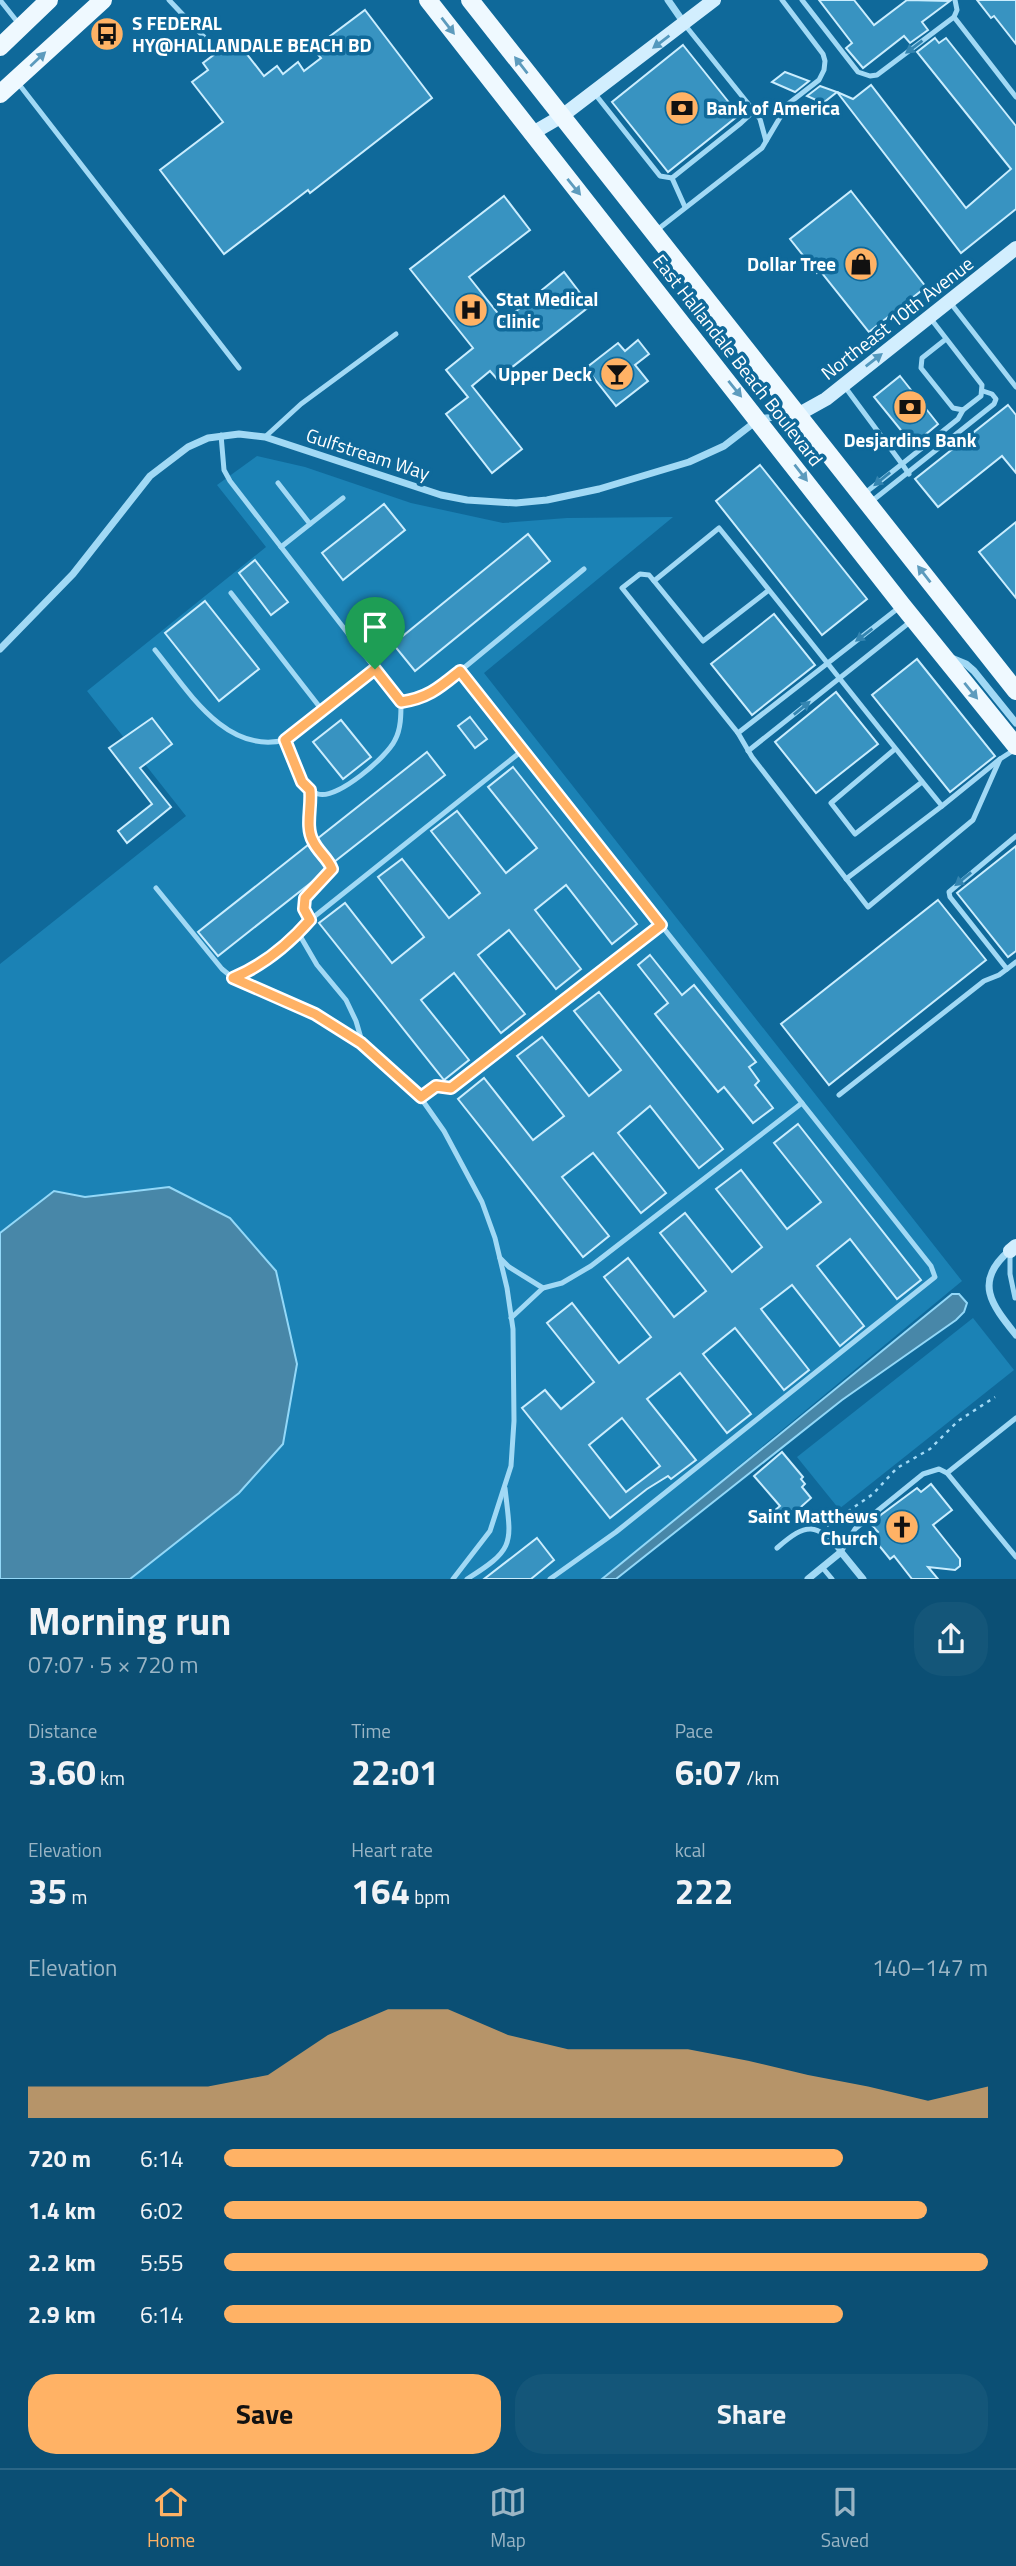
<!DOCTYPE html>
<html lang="en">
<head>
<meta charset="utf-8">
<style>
	body { margin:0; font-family:"Titillium Web",sans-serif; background:#145679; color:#f1f3f6; height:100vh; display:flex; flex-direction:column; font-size:26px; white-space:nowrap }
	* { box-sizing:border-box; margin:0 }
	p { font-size:23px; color:#9ab5c5 }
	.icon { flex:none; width:38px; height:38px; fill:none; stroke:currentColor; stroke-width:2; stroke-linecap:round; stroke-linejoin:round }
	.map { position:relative; height:1579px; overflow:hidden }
	.details { display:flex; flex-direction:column; background:#0b4f74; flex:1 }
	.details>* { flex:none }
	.pin { position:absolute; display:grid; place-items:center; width:60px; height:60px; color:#fff; margin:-72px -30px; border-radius:50% 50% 50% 0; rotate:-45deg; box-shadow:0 0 7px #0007 }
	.pin .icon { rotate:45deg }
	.round { display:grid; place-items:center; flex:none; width:74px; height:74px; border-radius:28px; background:#145679 }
	.headline { display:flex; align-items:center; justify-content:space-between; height:119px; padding:0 28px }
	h1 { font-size:38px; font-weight:700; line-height:52px }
	.stats { display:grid; grid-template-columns:repeat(3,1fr); gap:10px; height:119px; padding:7px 28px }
	.stats div { display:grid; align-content:center }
	.stats b { font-size:35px; font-weight:700 }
	.stats small { font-size:19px; font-weight:400 }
	.stats p { font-size:19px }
	.chart { height:196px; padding:14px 28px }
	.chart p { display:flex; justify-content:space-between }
	.chart svg { width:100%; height:126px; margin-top:7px; fill:#ffb265; opacity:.7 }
	.cta { display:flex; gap:14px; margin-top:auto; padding:14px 28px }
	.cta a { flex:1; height:80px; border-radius:28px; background:#ffb265; color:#111; font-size:28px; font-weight:700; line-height:80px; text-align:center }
	.cta a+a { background:#145679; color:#f1f3f6 }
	ul { padding:0 28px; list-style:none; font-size:23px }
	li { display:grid; grid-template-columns:112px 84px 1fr; align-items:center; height:52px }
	li i { height:18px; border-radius:9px; background:#ffb265 }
	.tab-bar { display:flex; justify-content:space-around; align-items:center; height:98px; border-top:2px solid #2b6686; background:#0b4f74; font-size:19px; color:#9ab5c5 }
	.tab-bar a { display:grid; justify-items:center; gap:4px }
	.tab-bar .selected { color:#ffb265 }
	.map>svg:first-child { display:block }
	.green { fill:#1b82b5 }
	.water { fill:#4887a8; stroke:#93d8f8; stroke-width:2 }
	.building { fill:#3893c1; stroke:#caedfe; stroke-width:2; fill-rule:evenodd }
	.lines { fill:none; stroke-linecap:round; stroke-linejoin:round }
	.path { stroke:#a1d9f5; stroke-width:2.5; stroke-dasharray:3.5 5; stroke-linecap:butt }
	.lane { stroke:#a1d9f5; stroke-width:5 }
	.street { stroke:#a1d9f5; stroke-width:7 }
	.secondary { stroke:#d2eefe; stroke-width:14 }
	.primary { stroke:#eff9ff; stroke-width:18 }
	.oneway { fill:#5d9bbd }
	.oneway2 { fill:#5398bd }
	.oneway3 { fill:#3485b1 }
	.route-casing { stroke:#fff; stroke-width:14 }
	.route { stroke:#ffb265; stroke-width:9 }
	.labels { text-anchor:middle; stroke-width:7; stroke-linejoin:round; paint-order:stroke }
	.poi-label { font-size:19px; font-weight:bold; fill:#fff; stroke:#0f699a; text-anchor:start }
	.street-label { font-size:19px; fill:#fff; stroke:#0f699a }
</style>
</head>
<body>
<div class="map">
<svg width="1016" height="1579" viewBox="0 0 1016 1579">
	<rect width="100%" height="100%" fill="#0f699a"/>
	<g class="green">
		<polygon points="257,456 305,467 411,503 503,523 567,518 673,517 484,673 962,1281 602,1579 0,1579 0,964 186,816 87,691 266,547 217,485"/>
		<polygon points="973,1318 1014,1370 839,1509 797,1457"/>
	</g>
	<g class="water">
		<polygon points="169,1187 230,1218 276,1271 297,1364 283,1444 239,1493 130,1579 0,1579 0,1233 54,1191 85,1197"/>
		<polygon points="952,1294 959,1294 967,1303 964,1312 956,1320 842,1400 616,1579 602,1579"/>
	</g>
	<g class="building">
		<polygon points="819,0 854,0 874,25 907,0 950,1 922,22 928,30 910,43 904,36 863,68 846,48 852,43"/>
		<polygon points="977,0 1016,0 1016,44 994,16 991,18"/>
		<polygon points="365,10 432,98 310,193 308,190 224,254 160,170 223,122 192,82 208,70 203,63 235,39 264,76 277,66 283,74 298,62 304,71 321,58 313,49"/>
		<polygon points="935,38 939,43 946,38 1016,126 1016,209 961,253 837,92 853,99 871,85 966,208 1011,169 917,52"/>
		<polygon points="683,45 739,115 668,172 612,102"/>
		<polygon points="785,72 809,81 795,92 772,82"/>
		<polygon points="820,86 837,92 823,103 807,96"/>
		<polygon points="851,191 926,287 869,332 821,272 817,273 790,239"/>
		<polygon points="504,196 530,230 469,277 504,321 564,272 590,306 497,379 490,371 472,386 522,449 492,473 446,414 468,397 446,370 473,348 410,269"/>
		<polygon points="638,340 649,354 635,365 648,381 616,406 586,368 618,343 625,351"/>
		<polygon points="900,376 938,424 913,445 874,397"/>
		<polygon points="1008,405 1016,415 1016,473 1002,456 938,507 915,479"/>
		<polygon points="760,465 867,599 822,635 716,501"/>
		<polygon points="384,504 405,530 343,580 322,553"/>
		<polygon points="1016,522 1016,598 979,552"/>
		<polygon points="528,534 550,561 415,671 393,644"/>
		<polygon points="255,560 288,602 271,615 239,573"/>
		<polygon points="205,601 259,669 219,701 165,633"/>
		<polygon points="774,614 815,665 752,715 711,664"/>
		<polygon points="917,659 995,756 950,792 872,695"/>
		<polygon points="836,692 878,744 816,793 775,742"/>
		<polygon points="470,717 487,739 475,748 458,726"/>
		<polygon points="152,718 172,744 140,768 171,807 127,843 118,831 152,804 109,748"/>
		<polygon points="341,720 371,757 343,779 313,742"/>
		<polygon points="427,752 445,775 334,862 317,839"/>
		<polygon points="513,767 637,924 612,944 566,885 535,910 581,969 556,989 509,930 478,955 525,1014 501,1033 454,973 421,1000 469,1060 444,1080 319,923 345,903 392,963 424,937 378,877 402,859 449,918 480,893 431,831 457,811 506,873 537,848 488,787"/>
		<polygon points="308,845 326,868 317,878 218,956 198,932"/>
		<polygon points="1016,846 1016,951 1008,957 957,893"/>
		<polygon points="938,900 986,960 829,1085 781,1024"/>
		<polygon points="650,955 682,995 694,985 756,1062 749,1067 759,1081 755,1085 773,1108 753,1123 724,1087 718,1092 655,1014 668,1003 638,965"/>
		<polygon points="599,992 723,1149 699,1168 650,1106 618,1133 666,1193 641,1213 593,1153 562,1177 609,1236 583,1257 458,1099 484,1078 533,1140 564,1116 517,1056 542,1037 589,1096 621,1070 574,1011"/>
		<path d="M 798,1124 L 921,1280 L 897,1299 L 850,1239 L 817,1266 L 864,1326 L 840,1346 L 792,1285 L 761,1309 L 809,1370 L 784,1390 L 735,1328 L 703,1354 L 751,1414 L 727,1433 L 680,1373 L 647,1399 L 696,1460 L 671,1479 L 668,1476 L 647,1489 L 610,1518 L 522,1408 L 545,1390 L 561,1409 L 594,1382 L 547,1323 L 572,1303 L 619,1363 L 651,1337 L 604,1277 L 628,1258 L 674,1317 L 706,1291 L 660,1233 L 685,1213 L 732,1272 L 762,1247 L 716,1189 L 741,1170 L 787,1229 L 821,1202 L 774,1143 ZM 622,1418 L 660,1466 L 626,1492 L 589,1445 Z"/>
		<polygon points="782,1452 803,1477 801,1479 805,1484 802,1487 811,1498 784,1522 774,1511 780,1506 754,1476"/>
		<polygon points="931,1484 952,1510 933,1525 960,1559 960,1566 955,1570 928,1567 938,1579 912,1579 894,1556 890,1559 872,1537 878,1532 870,1523 917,1488 921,1492"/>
		<polygon points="537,1538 554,1560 531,1579 484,1579"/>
	</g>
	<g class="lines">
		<polyline class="path" points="827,1526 873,1494 897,1468 930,1449 958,1421 995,1397"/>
		<g class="lane">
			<polyline points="0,0 19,24"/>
			<polyline points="169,0 204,37"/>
			<polyline points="802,0 858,72 870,76 877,75 954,17 957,10 955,0"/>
			<polyline points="954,17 1016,97"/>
			<polyline points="18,83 239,368"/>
			<polyline points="595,94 660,176 672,178 741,123 754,111 685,25"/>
			<polyline points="754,111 760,119 766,141"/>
			<polyline points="672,178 685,207"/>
			<polyline points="657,230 762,148 788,104 819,80 824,70 825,61 823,54 782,0"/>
			<polyline points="949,301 1016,387"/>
			<polyline points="931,319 982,385 981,396 963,410 953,408 921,368 922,358 946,339"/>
			<polyline points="845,387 902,464 958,419 963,410"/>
			<polyline points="221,435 224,470 230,481 401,702"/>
			<polyline points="265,437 301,404 396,334"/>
			<polyline points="278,483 310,524"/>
			<polyline points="865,493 902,464 909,474"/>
			<polyline points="872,501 994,404 996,399 992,394 983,391"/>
			<polyline points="281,547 343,498"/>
			<polyline points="654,581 649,575 640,574 622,588 738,733 752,757 868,907 973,820 1000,759 1014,750"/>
			<path d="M 769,590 L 703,641 L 654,581 L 719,528 C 794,620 867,714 942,806 L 1000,759"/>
			<polyline points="231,593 322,710"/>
			<path d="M 155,650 C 187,689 225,755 285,740 L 375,669"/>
			<polyline points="460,671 931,1266 935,1277 616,1532 550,1579"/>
			<polyline points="738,733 901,606"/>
			<path d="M 285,740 C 292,758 297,787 318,794 C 337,800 387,757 395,740 C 401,729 401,715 401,702 L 421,699 L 437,690 L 584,569"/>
			<polyline points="895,749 831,803 855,834 922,782"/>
			<polyline points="748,751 910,622"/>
			<polyline points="1016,836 949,892 950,897 1007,969 1016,962"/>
			<polyline points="846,879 942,806"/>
			<path d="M 156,888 L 222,969 L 233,978 C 264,965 288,945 310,920 L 523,750"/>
			<path d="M 310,920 L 305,909 L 305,898 L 332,869 C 328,858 318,852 312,841 C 305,827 312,806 311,790"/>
			<polyline points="299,934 317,965 346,1000 356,1021 363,1045"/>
			<polyline points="233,978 315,1014 361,1043 389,1066 418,1094 444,1131 482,1202 495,1238 507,1288 513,1329 514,1421 511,1466 490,1531 453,1579"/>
			<polyline points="839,1095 984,981 999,975 1007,969"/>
			<polyline points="421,1097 436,1086 451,1088 661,925"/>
			<polyline points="1010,1253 1010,1274 1015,1298"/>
			<polyline points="500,1258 509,1267 543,1288"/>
			<polyline points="511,1318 543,1288 562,1283 591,1266 802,1103"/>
			<polyline points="947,1473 1016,1418"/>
			<path d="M 777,1548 C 807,1522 816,1522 841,1552 L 855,1529 L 923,1474 L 939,1469 L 947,1473 L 1016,1557"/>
			<polyline points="822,1567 832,1579"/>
			<path d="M 467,1579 C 517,1548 511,1543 505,1488"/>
		</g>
		<g class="street">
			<polyline points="668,0 684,23"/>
			<polyline points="0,649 73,574 150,476 188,447 208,438 239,434 265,437 441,495 467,500 516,503 547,500 599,489 689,462 724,446 759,419 797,414"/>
			<polyline points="949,657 966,664 974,671 1016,723"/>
			<path d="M 1009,1251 C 973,1282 992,1305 1016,1335"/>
			<polyline points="808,1579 841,1552 863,1579"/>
		</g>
		<g class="secondary">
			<polyline points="531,134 562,116 714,0"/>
			<polyline points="799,414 826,399 1016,248"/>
			<polyline points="1010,1251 1016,1246"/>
		</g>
		<g class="primary">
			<polyline points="428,0 902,605 1016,746"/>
			<polyline points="470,0 1016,691"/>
			<polyline points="0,47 49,0"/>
			<polyline points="0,94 103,0"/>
		</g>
	</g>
	<defs><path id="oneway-solid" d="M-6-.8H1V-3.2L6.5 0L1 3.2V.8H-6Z" transform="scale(1.75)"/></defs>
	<g class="oneway">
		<use href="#oneway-solid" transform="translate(448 26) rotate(52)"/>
		<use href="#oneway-solid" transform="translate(38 59) rotate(-43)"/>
		<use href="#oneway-solid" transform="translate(521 65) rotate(-128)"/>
		<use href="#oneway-solid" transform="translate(574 187) rotate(51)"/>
		<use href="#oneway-solid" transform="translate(735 389) rotate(51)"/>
		<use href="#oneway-solid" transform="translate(801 473) rotate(52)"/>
		<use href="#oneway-solid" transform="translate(924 574) rotate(-128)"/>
		<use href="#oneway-solid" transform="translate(971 691) rotate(51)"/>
	</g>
	<g class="oneway2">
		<use href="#oneway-solid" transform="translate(661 42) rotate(143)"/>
		<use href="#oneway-solid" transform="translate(874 360) rotate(-38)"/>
	</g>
	<g class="oneway3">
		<use href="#oneway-solid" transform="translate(914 47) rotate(143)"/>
		<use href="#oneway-solid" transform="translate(882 479) rotate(141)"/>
		<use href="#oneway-solid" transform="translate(864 635) rotate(143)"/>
		<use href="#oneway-solid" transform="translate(802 708) rotate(-39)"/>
		<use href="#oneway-solid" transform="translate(963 879) rotate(141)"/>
	</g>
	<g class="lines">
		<g class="route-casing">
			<path id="route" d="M 375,669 L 401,702 C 428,698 439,688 460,671 L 661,925 L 451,1088 L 436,1086 L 421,1097 L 361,1043 L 315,1014 L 233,978 C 264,965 288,945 310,920 L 304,909 L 305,898 L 332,869 C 328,858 318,852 313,841 C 305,827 312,806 310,790 L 302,782 L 285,740 Z"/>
		</g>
		<use href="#route" class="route"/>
	</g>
	<defs>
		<g id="bus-disc" transform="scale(1.75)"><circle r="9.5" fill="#ffb265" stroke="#0f699a"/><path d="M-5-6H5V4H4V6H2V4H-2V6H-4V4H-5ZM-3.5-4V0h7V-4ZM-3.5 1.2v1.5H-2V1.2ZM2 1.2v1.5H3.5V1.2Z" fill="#111"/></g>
		<g id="bank-disc" transform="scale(1.75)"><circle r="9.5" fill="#ffb265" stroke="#0f699a"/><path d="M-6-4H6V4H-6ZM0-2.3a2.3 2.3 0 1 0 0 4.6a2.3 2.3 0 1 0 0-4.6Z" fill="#111"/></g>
		<g id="shop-disc" transform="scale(1.75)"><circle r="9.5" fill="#ffb265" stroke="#0f699a"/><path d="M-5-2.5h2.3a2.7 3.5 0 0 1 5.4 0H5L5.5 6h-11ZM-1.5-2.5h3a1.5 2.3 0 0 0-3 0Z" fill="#111"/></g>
		<g id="hospital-disc" transform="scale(1.75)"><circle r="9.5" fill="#ffb265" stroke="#0f699a"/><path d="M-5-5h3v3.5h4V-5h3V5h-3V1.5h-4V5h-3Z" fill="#111"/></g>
		<g id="bar-disc" transform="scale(1.75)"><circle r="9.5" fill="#ffb265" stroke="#0f699a"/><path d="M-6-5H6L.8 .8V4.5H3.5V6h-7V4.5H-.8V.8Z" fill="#111"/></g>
		<g id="church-disc" transform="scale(1.75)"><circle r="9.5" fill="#ffb265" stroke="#0f699a"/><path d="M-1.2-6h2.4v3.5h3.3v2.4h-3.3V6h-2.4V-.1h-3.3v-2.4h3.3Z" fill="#111"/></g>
	</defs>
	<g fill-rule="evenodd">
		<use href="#bus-disc" x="107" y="34"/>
		<use href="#bank-disc" x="682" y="108"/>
		<use href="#shop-disc" x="861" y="264"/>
		<use href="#hospital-disc" x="471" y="310"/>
		<use href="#bar-disc" x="617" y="374"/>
		<use href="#bank-disc" x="910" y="407"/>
		<use href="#church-disc" x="902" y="1527"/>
	</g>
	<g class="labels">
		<g class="poi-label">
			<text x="132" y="30">S FEDERAL<tspan x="132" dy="22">HY@HALLANDALE BEACH BD</tspan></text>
			<text x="706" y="115">Bank of America</text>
			<text x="836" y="271" text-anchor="end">Dollar Tree</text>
			<text x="496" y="306">Stat Medical<tspan x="496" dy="22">Clinic</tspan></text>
			<text x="592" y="381" text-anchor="end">Upper Deck</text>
			<text x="910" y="447" text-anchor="middle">Desjardins Bank</text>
			<text x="878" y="1523" text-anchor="end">Saint Matthews<tspan x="878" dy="22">Church</tspan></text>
		</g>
		<g class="street-label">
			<text transform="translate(897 318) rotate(-38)" y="7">Northeast 10th Avenue</text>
			<text transform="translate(738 360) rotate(52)" y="7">East Hallandale Beach Boulevard</text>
			<text transform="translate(368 454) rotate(18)" y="7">Gulfstream Way</text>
		</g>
	</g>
</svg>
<div class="pin" style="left:375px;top:669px;background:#1e9e55"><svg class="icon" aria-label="arrive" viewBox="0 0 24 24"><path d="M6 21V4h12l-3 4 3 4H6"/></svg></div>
</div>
<section class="details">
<div class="headline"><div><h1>Morning run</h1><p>07:07 · 5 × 720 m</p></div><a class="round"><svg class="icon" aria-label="share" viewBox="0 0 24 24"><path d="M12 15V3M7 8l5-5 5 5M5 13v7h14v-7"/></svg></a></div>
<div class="stats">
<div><p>Distance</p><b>3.60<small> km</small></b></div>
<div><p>Time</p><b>22:01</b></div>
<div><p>Pace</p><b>6:07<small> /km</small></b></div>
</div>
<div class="stats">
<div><p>Elevation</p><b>35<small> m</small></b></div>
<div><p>Heart rate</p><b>164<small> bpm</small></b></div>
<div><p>kcal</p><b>222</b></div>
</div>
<div class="chart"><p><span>Elevation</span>140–147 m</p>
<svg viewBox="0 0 160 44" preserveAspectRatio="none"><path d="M0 44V33L10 33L20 33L30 33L40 29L50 15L60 6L70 6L80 15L90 20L100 20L110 20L120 24L130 29L140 33L150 38L160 33V44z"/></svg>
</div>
<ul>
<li><b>720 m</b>6:14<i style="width:81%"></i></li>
<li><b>1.4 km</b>6:02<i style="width:92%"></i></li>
<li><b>2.2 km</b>5:55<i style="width:100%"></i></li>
<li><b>2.9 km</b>6:14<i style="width:81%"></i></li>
</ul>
<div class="cta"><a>Save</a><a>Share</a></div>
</section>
<nav class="tab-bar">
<a class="selected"><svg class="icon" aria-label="home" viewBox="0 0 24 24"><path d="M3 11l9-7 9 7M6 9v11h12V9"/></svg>Home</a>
<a><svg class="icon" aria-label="map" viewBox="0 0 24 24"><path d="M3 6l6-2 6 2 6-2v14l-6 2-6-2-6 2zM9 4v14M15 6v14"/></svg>Map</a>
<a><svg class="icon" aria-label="saved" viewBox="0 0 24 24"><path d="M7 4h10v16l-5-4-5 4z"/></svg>Saved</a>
</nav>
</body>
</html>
